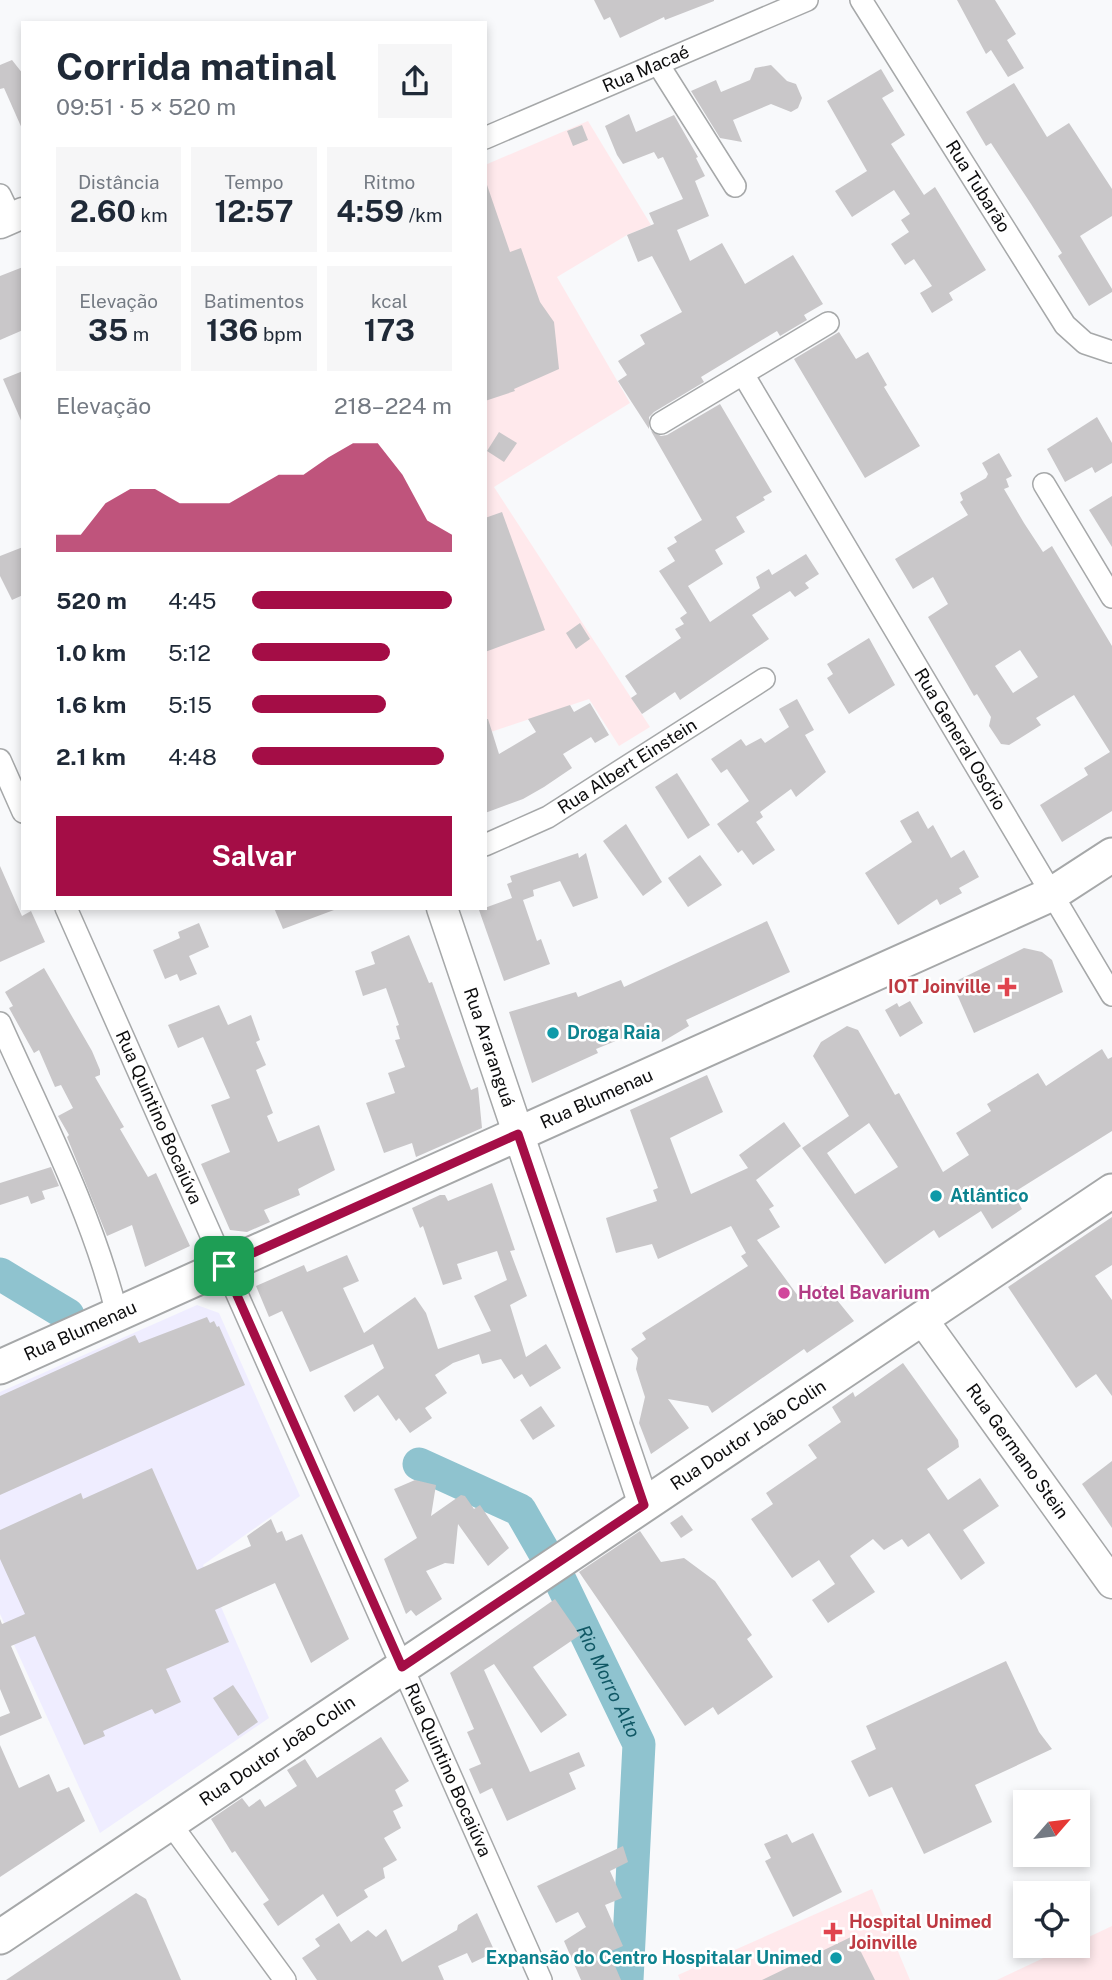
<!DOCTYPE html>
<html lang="pt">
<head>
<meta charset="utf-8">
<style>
	body { margin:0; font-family:"Public Sans",sans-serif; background:#f6f6f7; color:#1f2937; height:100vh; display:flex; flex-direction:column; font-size:26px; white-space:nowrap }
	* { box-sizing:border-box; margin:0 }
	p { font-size:23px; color:#747a83 }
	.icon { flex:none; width:38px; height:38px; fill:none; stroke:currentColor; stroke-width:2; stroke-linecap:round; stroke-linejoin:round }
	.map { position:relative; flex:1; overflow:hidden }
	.panel { position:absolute; left:21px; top:21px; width:466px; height:889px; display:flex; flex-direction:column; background:#fff; border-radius:0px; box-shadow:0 4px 10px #0003 }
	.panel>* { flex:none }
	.needle { width:46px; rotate:62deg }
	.fabs { position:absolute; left:1013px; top:1790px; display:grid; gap:14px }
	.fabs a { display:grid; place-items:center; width:77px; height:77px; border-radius:0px; background:#fff; box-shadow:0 4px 10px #0003; font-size:35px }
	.pin { position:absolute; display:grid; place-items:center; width:60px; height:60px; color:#fff; margin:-30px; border-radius:14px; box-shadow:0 4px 10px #0006 }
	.round { display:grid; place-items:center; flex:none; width:74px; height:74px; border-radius:0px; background:#f6f6f7 }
	.head { display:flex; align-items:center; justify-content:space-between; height:119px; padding:0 35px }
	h1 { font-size:38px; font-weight:700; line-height:52px }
	.stats { display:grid; grid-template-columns:repeat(3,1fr); gap:10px; height:119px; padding:7px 35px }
	.stats div { display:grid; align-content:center; border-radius:0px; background:#f6f6f7; text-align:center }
	.stats b { font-size:30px; font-weight:700 }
	.stats small { font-size:19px; font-weight:400 }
	.stats p { font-size:19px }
	.chart { height:196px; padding:14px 35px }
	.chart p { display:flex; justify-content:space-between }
	.chart svg { width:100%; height:126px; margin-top:7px; fill:#a40d46; opacity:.7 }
	.button { display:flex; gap:14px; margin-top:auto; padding:14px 35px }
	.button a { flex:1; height:80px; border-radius:0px; background:#a40d46; color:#fff; font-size:28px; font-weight:700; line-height:80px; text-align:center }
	ul { padding:0 35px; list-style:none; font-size:23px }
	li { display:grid; grid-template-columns:112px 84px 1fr; align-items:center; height:52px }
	li i { height:18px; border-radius:9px; background:#a40d46 }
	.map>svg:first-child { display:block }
	.industrial { fill:#efedff }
	.medical { fill:#ffe9ec }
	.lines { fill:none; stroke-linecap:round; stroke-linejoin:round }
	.river { stroke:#8fc3cf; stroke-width:33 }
	.building { fill:#c9c7c9; fill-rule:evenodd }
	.street-casing { stroke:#a6a8a9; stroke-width:24 }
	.secondary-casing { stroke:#a6a8a9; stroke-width:33 }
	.primary-casing { stroke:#a6a8a9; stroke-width:37 }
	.street { stroke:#fff; stroke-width:21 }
	.secondary { stroke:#fff; stroke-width:30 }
	.primary { stroke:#fff; stroke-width:33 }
	.route-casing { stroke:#fff; stroke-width:14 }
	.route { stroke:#a40d46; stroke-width:9 }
	.health-dot { fill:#e0444e; stroke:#fff; stroke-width:2.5 }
	.culture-dot { fill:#0f9aa8; stroke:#fff; stroke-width:2.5 }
	.hotel-dot { fill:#d1479c; stroke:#fff; stroke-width:2.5 }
	.labels { text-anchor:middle; stroke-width:5; stroke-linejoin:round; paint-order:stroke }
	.street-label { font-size:18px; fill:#0d0d0e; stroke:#fff }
	.health-label { font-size:18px; font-weight:bold; fill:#be3a42; stroke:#fff; text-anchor:end }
	.culture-label { font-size:18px; font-weight:bold; fill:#0d838f; stroke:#fff; text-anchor:start }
	.hotel-label { font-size:18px; font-weight:bold; fill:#b23c85; stroke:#fff; text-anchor:start }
	.water-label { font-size:19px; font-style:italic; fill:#105865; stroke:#fff }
</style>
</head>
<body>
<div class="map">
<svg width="1112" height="1980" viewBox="0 0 1112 1980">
	<rect width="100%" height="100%" fill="#f8f9fb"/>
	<polygon class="industrial" points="197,1305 219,1313 300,1496 203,1565 269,1718 100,1833 0,1614 0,1392"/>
	<g class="medical">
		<polygon points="588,121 651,225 627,235 557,277 630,403 494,487 650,727 619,746 589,699 485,734 485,165"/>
		<polygon points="872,1889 910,1980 680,1980 678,1975"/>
		<polygon points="1112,1926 1112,1980 997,1980 1069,1946 1078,1946 1078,1942"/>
	</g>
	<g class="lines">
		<g class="river">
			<polyline points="0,1274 68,1315"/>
			<path id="s1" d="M 419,1464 L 520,1510 L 559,1578 L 639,1744 L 627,1980"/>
		</g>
	</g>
	<g class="building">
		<polygon points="594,0 714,0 714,1 665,20 664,17 620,38 610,17 604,20"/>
		<polygon points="957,0 995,0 1016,34 1007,40 1024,68 1008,77 991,50 986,54"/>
		<polygon points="12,60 23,74 23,131 4,88 0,89 0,65"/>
		<polygon points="771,65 787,81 796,84 802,98 798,108 791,112 771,104 733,120 742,142 720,138 691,91 716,80 721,92 750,80 755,68"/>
		<polygon points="881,69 894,91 882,98 905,135 891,144 924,195 935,187 986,270 949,293 953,300 932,313 920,293 932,286 914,259 905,265 891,244 909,232 901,220 910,214 894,190 852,217 835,191 867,171 827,101"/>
		<polygon points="1014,83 1047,137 1069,123 1112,189 1112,216 1080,236 1112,289 1112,292 1089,306 1058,256 1062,253 1031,204 991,143 986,146 966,112"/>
		<polygon points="629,114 636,132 674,115 698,157 696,158 705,176 695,181 709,216 677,230 690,261 722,243 745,284 793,255 823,304 804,315 807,320 780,336 777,331 701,377 704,382 654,412 649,417 649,429 618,381 627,375 618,361 645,344 640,335 682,312 652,256 638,262 627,235 654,224 649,213 683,199 663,157 658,159 654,152 623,164 617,155 605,126"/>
		<polygon points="582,125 588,140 573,146 567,131"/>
		<polygon points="487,185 510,252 521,248 540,302 554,322 559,369 514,389 515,391 485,401 485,186"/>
		<polygon points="23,267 23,330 0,340 0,276"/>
		<polygon points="839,332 856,359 868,352 887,385 884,387 920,446 865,478 794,359"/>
		<polygon points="23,371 23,425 3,379"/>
		<polygon points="720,404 772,492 763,497 765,500 736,517 745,532 715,550 723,564 688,586 710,622 760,588 756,577 769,569 772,575 806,554 819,574 805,583 809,588 795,597 790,591 752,615 769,639 680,700 675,692 642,714 631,698 637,694 625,676 681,638 675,629 684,624 680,618 687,613 659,571 675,561 667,548 677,542 674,537 702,520 651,431 661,436 667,435"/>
		<polygon points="1097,417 1112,443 1112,463 1095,473 1092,467 1065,482 1047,449"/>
		<polygon points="499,432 517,443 504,462 487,451"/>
		<path d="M 999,453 L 1012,476 L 1006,479 L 1009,487 L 1004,489 L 1024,523 L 1043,552 L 1052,546 L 1112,646 L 1112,811 L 1062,842 L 1040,805 L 1088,775 L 1084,768 L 1110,752 L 1074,695 L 1036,718 L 1041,725 L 1009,745 L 1001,744 L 989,726 L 991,717 L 977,694 L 974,696 L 928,617 L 948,604 L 933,577 L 913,589 L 895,559 L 968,515 L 960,502 L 963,500 L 960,493 L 986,478 L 988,474 L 982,463 ZM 1020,650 L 1038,677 L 1013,693 L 995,666 Z"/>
		<polygon points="1112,496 1112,547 1089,510"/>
		<polygon points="502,512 545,630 485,652 485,518"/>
		<polygon points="23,547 23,595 12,600 0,576 0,556"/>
		<polygon points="580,623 590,639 576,649 566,633"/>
		<polygon points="869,638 895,685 849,714 827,678 833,674 827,664"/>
		<polygon points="797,699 814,730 805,735 826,772 796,797 791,789 760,812 763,817 756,822 775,850 753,865 742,850 738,853 717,824 749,801 727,769 721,773 711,759 741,739 746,746 761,738 765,743 789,727 779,709"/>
		<polygon points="590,703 609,735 595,743 591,737 563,754 572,768 544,787 523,799 485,813 485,719 488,719 499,754 536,732 528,719 570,705 574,712"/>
		<polygon points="677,773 710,825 688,839 655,787"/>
		<polygon points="918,811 928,829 933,825 951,858 964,850 979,877 959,888 962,893 940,905 937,899 898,925 865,873 912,842 900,821"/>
		<polygon points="626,824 662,882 643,896 603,841"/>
		<polygon points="578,853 579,858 586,853 598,898 573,907 560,881 533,890 534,896 523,900 537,941 541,939 550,964 504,981 479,910 512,898 507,884 512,882 510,876"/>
		<polygon points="700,855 722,885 688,907 668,878"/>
		<polygon points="0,866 22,916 31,911 45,942 0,962"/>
		<polygon points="274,908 333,908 334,910 283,929"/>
		<polygon points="767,921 790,972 686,1020 689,1026 662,1042 660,1037 650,1041 645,1029 596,1049 598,1053 532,1083 509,1012 576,992 578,997 621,980 624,987"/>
		<polygon points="199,923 209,947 189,956 197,974 180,981 177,974 165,979 153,950 180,938 178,932"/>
		<polygon points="409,935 429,983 432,982 471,1090 478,1087 482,1128 416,1157 412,1143 384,1153 366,1103 395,1093 388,1073 405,1067 395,1040 400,1039 396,1026 399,1025 386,988 363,996 355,971 375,964 371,952"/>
		<polygon points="1024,948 1042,952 1052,960 1063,992 974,1033 952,983"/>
		<polygon points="44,968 92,1051 100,1070 100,1075 95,1077 124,1127 120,1129 148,1177 156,1173 190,1246 145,1267 132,1225 107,1236 67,1137 69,1135 58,1116 73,1108 61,1085 55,1087 39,1050 34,1053 9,1008 13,1006 5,992"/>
		<polygon points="910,1001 923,1023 900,1037 885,1010 897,1003 899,1007"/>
		<polygon points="219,1005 228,1025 251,1015 260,1040 256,1042 266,1065 256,1070 273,1113 267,1116 278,1142 319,1125 335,1170 298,1189 300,1195 264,1210 270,1222 247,1232 230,1230 201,1164 230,1152 211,1105 230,1098 203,1037 178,1048 168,1025"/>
		<path d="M 847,1026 L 858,1030 L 895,1095 L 899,1093 L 943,1172 L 969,1155 L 956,1133 L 991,1111 L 987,1104 L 1038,1073 L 1046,1086 L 1102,1049 L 1108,1059 L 1112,1057 L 1112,1131 L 1013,1193 L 1022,1209 L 992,1229 L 981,1211 L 939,1238 L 934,1230 L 885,1264 L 802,1148 L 849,1116 L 813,1056 L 821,1042 ZM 869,1123 L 898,1167 L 855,1194 L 827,1153 Z"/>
		<polygon points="707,1075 723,1112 670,1138 691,1194 748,1168 739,1155 784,1122 801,1146 756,1180 774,1206 769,1209 780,1227 757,1240 801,1300 824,1284 854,1321 807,1353 804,1349 712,1413 708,1406 668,1399 689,1428 651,1454 639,1423 645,1397 636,1369 638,1358 631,1349 646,1339 642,1333 748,1266 741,1256 746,1253 731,1226 658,1259 652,1244 616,1253 606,1218 657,1201 653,1190 658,1188 630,1110"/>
		<polygon points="51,1167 59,1186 42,1191 45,1199 31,1204 28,1196 0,1205 0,1183"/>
		<polygon points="492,1183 515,1250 510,1251 527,1296 510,1305 526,1357 546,1344 561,1368 530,1387 522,1374 514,1379 501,1359 482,1364 479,1354 453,1363 435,1375 447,1393 425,1408 432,1418 410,1433 399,1418 396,1421 378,1395 354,1412 344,1396 384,1368 373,1344 310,1372 282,1311 269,1317 256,1286 304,1265 307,1272 347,1255 359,1281 343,1288 364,1333 415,1297 426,1313 438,1349 491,1331 474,1296 507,1280 497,1251 457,1264 462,1279 443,1285 423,1226 420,1228 412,1208 440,1195 445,1195 448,1201"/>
		<polygon points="1112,1217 1112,1265 1095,1276 1112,1300 1112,1396 1096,1374 1076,1388 1008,1287"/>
		<polygon points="207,1317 210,1323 214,1321 217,1327 219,1326 245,1385 0,1495 0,1396 135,1335 139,1343"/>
		<polygon points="903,1363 958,1440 959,1447 927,1469 948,1500 980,1478 999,1506 963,1530 985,1563 961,1580 929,1533 908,1547 902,1539 884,1550 873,1539 850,1556 875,1592 828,1623 812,1600 835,1584 819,1560 792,1578 751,1519 773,1504 766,1493 817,1458 808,1445 841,1422 832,1407 853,1392 855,1397"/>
		<polygon points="541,1406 555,1426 533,1440 520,1420"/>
		<polygon points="1112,1461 1112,1528 1082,1484"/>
		<polygon points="152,1468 197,1570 251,1546 247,1536 271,1519 277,1533 282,1531 286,1541 302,1534 349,1639 311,1663 275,1583 215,1610 229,1642 166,1669 181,1702 155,1714 152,1709 103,1731 105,1736 84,1745 35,1636 11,1646 42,1718 0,1736 0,1717 10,1713 0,1689 0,1619 2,1624 25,1614 0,1559 0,1530 81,1493 83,1499"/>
		<polygon points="415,1480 436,1485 431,1516 461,1495 465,1496 474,1509 480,1505 509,1548 488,1566 458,1524 454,1564 445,1563 426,1571 442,1599 416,1616 411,1610 406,1614 384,1559 417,1538 394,1489"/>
		<polygon points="682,1515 693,1530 681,1538 670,1523"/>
		<polygon points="640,1531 661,1562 684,1558 715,1581 752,1635 747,1639 773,1677 718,1715 713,1707 685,1726 579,1572"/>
		<polygon points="555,1599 580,1635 533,1667 567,1715 541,1733 494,1664 484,1670 530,1772 579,1752 585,1766 569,1773 576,1789 507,1821 492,1788 480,1794 469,1769 481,1764 467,1732 474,1729 450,1673"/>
		<polygon points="1006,1661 1039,1732 1052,1749 975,1785 992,1822 924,1854 892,1787 869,1797 851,1761 876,1749 866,1726"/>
		<polygon points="233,1685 258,1722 238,1736 213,1698"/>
		<polygon points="381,1737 409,1781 395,1790 403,1806 393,1811 401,1828 384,1838 397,1860 383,1868 385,1878 364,1890 368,1897 337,1917 323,1894 278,1926 263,1904 269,1900 235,1851 232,1853 211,1819 242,1798 249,1807 260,1799 265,1807 297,1786 287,1770 305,1759 317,1778"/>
		<polygon points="0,1745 19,1788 49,1774 57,1792 69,1787 85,1821 0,1877"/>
		<polygon points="813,1833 842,1892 793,1917 765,1861 771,1858 764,1844 787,1834 792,1843"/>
		<polygon points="623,1846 628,1862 610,1871 622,1898 605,1905 623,1946 609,1952 621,1980 581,1980 564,1941 586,1927 578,1912 556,1923 537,1886"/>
		<polygon points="136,1893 146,1899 181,1980 6,1980"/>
		<polygon points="477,1913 495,1952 472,1963 467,1953 438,1966 444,1980 317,1980 302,1958 320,1946 315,1939 339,1923 351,1942 368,1930 376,1937 386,1929 402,1962 457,1930 458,1925"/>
		<polygon points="853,1936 875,1980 762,1980"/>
	</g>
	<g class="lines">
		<g class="street-casing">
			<g id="street">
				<path id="s2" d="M 861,0 L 1065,325 L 1085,343 L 1112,352"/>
				<polyline points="658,64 735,186"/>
				<path id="s3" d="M 485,138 L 807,0"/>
				<polyline points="0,195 11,218"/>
				<path id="s4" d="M 743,374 L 1112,995"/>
				<polyline points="661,423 828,323"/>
				<polyline points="1044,484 1112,597"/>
				<polyline points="0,760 23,812"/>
				<path id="s5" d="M 485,845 L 548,817 L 764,679"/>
				<path id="s6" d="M 66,908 L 541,1980"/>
				<path d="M 0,1023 C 42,1117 92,1213 117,1314"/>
				<polyline points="170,1823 285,1980"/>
			</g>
		</g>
		<g class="secondary-casing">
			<g id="secondary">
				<polyline points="0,223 23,213"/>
				<path id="s7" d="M 442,908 L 644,1505"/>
				<path id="s8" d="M 922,1319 L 1112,1583"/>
			</g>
		</g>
		<g class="primary-casing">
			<g id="primary">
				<path id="s9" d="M 0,1367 L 1052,894 L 1112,855"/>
				<path id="s10" d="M 0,1937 L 1112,1191"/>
			</g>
		</g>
		<use href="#street" class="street"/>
		<use href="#secondary" class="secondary"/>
		<use href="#primary" class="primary"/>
	</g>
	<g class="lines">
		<g class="route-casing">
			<polygon id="route" points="518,1134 644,1505 402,1667 224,1266"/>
		</g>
		<use href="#route" class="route"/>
	</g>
	<g class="health-dot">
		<path d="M1003.5 976.5h7v7h7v7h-7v7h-7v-7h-7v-7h7z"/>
		<path d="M829.5 1921.5h7v7h7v7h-7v7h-7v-7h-7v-7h7z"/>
	</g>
	<g class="culture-dot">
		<circle cx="553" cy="1033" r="7"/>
		<circle cx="936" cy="1196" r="7"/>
		<circle cx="836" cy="1958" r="7"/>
	</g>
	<circle class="hotel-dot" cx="784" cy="1293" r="7"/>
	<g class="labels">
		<g class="street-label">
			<text dy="6" stroke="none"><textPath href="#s3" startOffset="175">Rua Macaé</textPath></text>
			<text dy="6" stroke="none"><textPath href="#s2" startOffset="220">Rua Tubarão</textPath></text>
			<text dy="6" stroke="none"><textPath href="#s4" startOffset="425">Rua General Osório</textPath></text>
			<text dy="6" stroke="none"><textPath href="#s5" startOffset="163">Rua Albert Einstein</textPath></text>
			<text dy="6" stroke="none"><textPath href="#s7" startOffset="147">Rua Araranguá</textPath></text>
			<text dy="6" stroke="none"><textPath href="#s9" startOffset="654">Rua Blumenau</textPath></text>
			<text dy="6" stroke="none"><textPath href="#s6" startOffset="229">Rua Quintino Bocaiúva</textPath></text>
			<text dy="6" stroke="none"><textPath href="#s9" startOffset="88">Rua Blumenau</textPath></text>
			<text dy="6" stroke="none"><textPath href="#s10" startOffset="901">Rua Doutor João Colin</textPath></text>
			<text dy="6" stroke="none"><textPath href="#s8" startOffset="163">Rua Germano Stein</textPath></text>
			<text dy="6" stroke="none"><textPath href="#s10" startOffset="334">Rua Doutor João Colin</textPath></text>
			<text dy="6" stroke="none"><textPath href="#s6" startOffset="943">Rua Quintino Bocaiúva</textPath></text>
		</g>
		<g class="health-label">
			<text x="991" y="993">IOT Joinville</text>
			<text x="849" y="1928" text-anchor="start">Hospital Unimed<tspan x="849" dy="21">Joinville</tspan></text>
		</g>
		<g class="culture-label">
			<text x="567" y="1039">Droga Raia</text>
			<text x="950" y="1202">Atlântico</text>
			<text x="822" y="1964" text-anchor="end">Expansão do Centro Hospitalar Unimed</text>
		</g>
		<g class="hotel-label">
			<text x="798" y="1299">Hotel Bavarium</text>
		</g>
		<g class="water-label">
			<text dy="7" stroke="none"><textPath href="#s1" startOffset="304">Rio Morro Alto</textPath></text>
		</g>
	</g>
</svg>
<div class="fabs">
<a><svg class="needle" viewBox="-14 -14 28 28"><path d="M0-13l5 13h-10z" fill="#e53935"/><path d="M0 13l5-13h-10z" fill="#747a83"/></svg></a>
<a><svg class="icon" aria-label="locate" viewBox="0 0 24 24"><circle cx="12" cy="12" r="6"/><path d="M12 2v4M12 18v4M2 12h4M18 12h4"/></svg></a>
</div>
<div class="pin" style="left:224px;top:1266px;background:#1e9e55"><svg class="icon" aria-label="arrive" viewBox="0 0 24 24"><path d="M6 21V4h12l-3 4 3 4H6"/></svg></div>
<section class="panel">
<div class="head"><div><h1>Corrida matinal</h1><p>09:51 · 5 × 520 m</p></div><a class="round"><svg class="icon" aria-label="share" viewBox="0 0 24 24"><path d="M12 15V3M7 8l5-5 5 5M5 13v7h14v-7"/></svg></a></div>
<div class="stats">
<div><p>Distância</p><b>2.60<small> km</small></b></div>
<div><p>Tempo</p><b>12:57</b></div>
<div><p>Ritmo</p><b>4:59<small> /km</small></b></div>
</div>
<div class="stats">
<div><p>Elevação</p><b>35<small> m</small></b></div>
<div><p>Batimentos</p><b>136<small> bpm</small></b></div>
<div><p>kcal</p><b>173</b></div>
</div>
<div class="chart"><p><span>Elevação</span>218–224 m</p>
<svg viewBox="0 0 160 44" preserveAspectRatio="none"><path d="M0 44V38L10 38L20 27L30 22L40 22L50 27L60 27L70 27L80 22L90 17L100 17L110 11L120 6L130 6L140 17L150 33L160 38V44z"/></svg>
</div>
<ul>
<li><b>520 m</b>4:45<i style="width:100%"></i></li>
<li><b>1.0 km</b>5:12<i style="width:69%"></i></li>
<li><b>1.6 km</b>5:15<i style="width:67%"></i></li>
<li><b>2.1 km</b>4:48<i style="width:96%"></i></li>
</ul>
<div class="button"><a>Salvar</a></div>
</section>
</div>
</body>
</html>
